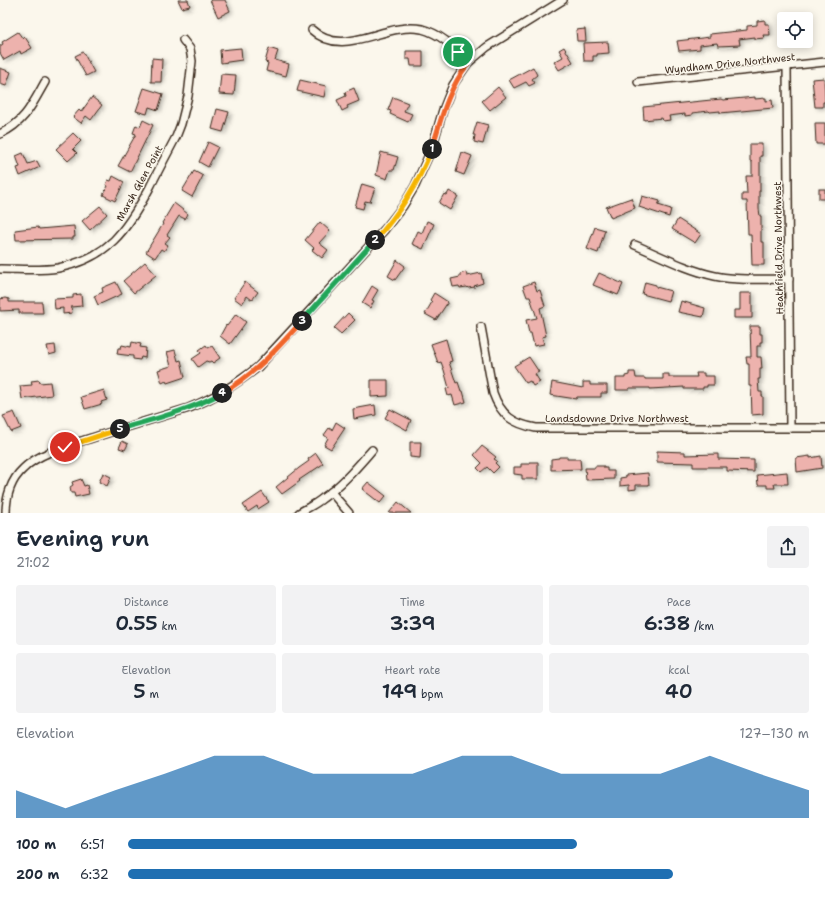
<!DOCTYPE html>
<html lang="en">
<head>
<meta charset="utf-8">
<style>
	body { margin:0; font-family:"Shantell Sans",sans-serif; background:#f2f2f3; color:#1f2937; height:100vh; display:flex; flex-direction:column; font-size:15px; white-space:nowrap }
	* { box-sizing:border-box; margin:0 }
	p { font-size:13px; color:#747a83 }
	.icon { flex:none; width:22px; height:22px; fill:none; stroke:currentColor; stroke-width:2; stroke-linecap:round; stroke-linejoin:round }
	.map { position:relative; height:513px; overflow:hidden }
	.sheet { display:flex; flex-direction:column; background:#fff; flex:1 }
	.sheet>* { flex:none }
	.fabs { position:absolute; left:777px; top:12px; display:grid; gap:8px }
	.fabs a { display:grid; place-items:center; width:36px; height:36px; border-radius:4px; background:#fff; box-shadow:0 2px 10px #0003; font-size:20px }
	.pin { position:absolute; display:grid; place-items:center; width:34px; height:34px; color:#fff; margin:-17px; border:2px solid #fff; border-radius:50%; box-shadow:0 1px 4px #0007 }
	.km { position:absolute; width:20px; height:20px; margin:-10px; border-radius:50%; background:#222; color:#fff; font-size:11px; line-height:20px; text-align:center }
	.round { display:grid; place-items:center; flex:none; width:42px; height:42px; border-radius:4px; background:#f2f2f3 }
	.headline { display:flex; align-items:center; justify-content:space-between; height:68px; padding:0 16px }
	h1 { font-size:22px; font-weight:600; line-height:30px }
	.metrics { display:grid; grid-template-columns:repeat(3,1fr); gap:6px; height:68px; padding:4px 16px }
	.metrics div { display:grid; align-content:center; border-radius:4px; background:#f2f2f3; text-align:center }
	.metrics b { font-size:20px; font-weight:600 }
	.metrics small { font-size:11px; font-weight:400 }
	.metrics p { font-size:11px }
	.chart { height:112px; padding:8px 16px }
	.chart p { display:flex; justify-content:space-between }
	.chart svg { width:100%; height:72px; margin-top:4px; fill:#1f6fb2; opacity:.7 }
	ul { padding:0 16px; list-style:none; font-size:13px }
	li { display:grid; grid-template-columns:64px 48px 1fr; align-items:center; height:30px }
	li i { height:10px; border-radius:5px; background:#1f6fb2 }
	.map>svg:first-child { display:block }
	.building { fill:#edb2ad; stroke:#3b2a1e; filter:url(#shadow) }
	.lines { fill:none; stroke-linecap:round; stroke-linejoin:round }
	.minor-casing { stroke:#3b2a1e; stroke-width:10 }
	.minor { stroke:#fbf7ec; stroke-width:7 }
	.split-1-casing { stroke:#fff; stroke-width:8 }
	.split-2-casing { stroke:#fff; stroke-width:8 }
	.split-3-casing { stroke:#fff; stroke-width:8 }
	.split-4-casing { stroke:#fff; stroke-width:8 }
	.split-5-casing { stroke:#fff; stroke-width:8 }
	.split-6-casing { stroke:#fff; stroke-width:8 }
	.split-1 { stroke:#f0652b; stroke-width:5 }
	.split-2 { stroke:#f5b400; stroke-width:5 }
	.split-3 { stroke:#22a559; stroke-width:5 }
	.split-4 { stroke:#f0652b; stroke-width:5 }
	.split-5 { stroke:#22a559; stroke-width:5 }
	.split-6 { stroke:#f5b400; stroke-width:5 }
	.labels { text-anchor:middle; stroke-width:3; stroke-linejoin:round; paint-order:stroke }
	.street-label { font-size:10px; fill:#3b2a1e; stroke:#fbf7ec }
</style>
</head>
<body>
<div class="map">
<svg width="825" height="513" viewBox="0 0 825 513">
	<defs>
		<filter id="shadow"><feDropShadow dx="2.5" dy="1.5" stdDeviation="2" flood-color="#0004"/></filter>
	</defs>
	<rect width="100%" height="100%" fill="#fbf7ec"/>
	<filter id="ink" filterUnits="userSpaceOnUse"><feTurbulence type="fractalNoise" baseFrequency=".025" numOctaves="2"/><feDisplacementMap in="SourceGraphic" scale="8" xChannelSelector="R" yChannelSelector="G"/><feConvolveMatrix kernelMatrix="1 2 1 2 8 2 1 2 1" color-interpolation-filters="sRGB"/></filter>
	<g filter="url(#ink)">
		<g class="building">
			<polygon points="178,0 188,0 190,6 182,8"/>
			<polygon points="210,0 225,0 230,11 218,17"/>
			<polygon points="765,20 765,24 769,24 770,35 763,35 764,38 755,39 755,37 739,39 740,45 718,46 717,43 700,45 700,49 679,51 677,41 710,37 710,34 747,30 747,26 757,25 757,21"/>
			<polygon points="585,29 586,41 577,41 576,30"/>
			<polygon points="18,32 23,39 25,37 32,48 21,54 20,51 4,60 0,53 0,46 3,44 2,42"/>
			<polygon points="608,42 609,53 597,54 597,56 593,56 593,61 584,61 583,43"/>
			<polygon points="564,47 573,62 559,70 554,62 563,57 559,50"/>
			<polygon points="241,48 242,60 221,63 220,50"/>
			<polygon points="269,48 278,51 275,60 289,64 286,76 266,71 268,63 265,62"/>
			<polygon points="406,51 423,51 423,66 411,66 410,59 406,59"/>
			<polygon points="83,52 94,72 86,76 75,56"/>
			<polygon points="152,58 162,59 161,82 151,82"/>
			<polygon points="533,67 537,75 532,79 535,83 529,86 526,82 514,88 509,80"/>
			<polygon points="0,68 11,72 6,86 0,84"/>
			<polygon points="221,74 236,75 234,95 219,94"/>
			<polygon points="824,78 825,99 825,102 823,102 823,107 815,107 812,79"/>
			<polygon points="300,80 326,86 324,97 297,91"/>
			<polygon points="498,87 506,97 490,110 482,101"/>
			<polygon points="144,88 163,94 158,110 149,107 147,114 136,111"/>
			<polygon points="354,88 359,101 347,106 348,108 342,111 337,100 346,96 345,92"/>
			<polygon points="92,97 102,105 91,120 86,116 81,123 73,117 79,110 81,112"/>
			<polygon points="393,97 408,103 404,111 412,114 408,122 390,114 391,111 388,110"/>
			<polygon points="755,97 755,99 766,98 766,101 772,100 773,108 720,113 720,111 710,112 709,111 692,113 692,115 685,116 685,114 669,116 670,120 663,121 662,118 644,120 643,107 721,99 723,100"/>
			<polygon points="217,109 229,112 223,132 212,129"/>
			<polygon points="143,120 153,125 130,172 118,166 136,134 133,133 136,125 140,127"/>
			<polygon points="477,122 488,125 483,144 474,142 475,135 473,135"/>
			<polygon points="815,123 825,123 825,144 816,144"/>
			<polygon points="73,133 81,141 73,149 77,153 68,161 56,149"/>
			<polygon points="208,142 218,147 208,167 199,162"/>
			<polygon points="750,144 762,144 762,156 760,156 760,191 759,191 759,209 760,216 761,216 761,242 764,242 764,265 752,265 751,234 748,234 747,201 742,201 742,194 747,194 746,176 752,176 752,162 750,161"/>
			<polygon points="381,152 398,157 394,170 390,170 387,179 376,175"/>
			<polygon points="462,152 472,156 464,175 456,172"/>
			<polygon points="23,153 28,164 37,161 40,167 20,176 17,168 20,167 16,156"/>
			<polygon points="194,171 203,176 192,197 182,191"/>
			<polygon points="113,176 124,182 115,201 103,195 108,186 106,185 108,180 111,181"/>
			<polygon points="362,184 375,188 370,202 365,201 363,209 355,207"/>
			<rect x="819" y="189" width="6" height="10"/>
			<polygon points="449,191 458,196 450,210 439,203 444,194 447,195"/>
			<polygon points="642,196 660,201 658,205 671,209 669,217 639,207"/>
			<polygon points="631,198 635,208 611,218 606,207"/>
			<polygon points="174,203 188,214 185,219 179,216 167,235 170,237 165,243 168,245 164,251 161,249 155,258 146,252 163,224 162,223"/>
			<polygon points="100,206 107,214 90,230 82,221"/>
			<polygon points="678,219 701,234 695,243 672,229"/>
			<polygon points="427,221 434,224 423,249 412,244 418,231 422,233"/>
			<polygon points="320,222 330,231 319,243 328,250 322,258 312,250 314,248 305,240"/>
			<polygon points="74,226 75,237 73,237 73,239 16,240 15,230 38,227 39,229"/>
			<polygon points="595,227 605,230 598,253 587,249"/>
			<polygon points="397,260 405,266 395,280 388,276"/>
			<polygon points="145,262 156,275 134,293 123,281"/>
			<polygon points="466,272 467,276 481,273 483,283 474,286 475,287 468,288 467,287 460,288 459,286 453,287 451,279 460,277 460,274"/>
			<polygon points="599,273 623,284 618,295 593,285"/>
			<polygon points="116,282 122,294 98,305 94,296 103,292 102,288"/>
			<polygon points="245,282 258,292 252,300 247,296 242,304 234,298"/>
			<polygon points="534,282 537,291 540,290 545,306 540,308 546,336 542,337 544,344 534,346 531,333 529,333 526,320 537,318 530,297 527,297 523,286"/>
			<polygon points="645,282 656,285 656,287 671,291 668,301 642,294"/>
			<polygon points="372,286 378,290 372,300 374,301 370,308 362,303"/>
			<polygon points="434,293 448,302 436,320 425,314 432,302 430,300"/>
			<polygon points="740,293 752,293 752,318 734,318 734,310 740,310"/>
			<polygon points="81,294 82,306 71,307 72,313 63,314 63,308 55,309 54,299 73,298 73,295"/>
			<polygon points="5,298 9,299 9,302 42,302 43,313 19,313 19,310 0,311 0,299"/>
			<polygon points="681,301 705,308 703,317 678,312"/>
			<polygon points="348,313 355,320 341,334 334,328"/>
			<polygon points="236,314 246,322 230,344 220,336 226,325 227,326"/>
			<polygon points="750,326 760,326 760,334 762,334 762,342 760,342 760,346 757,346 757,357 761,357 762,369 760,369 760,379 758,379 759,392 762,392 762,396 763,396 763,414 752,415 751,386 749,386 749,364 747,364 746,357 751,357"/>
			<polygon points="446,339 452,361 449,362 456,383 458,382 461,391 463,391 466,402 455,405 452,395 448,396 446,389 449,388 444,370 441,362 438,363 431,344"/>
			<polygon points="132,342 141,344 140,347 146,348 145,358 141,357 140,360 133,359 133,356 117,354 118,348 121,348 122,345 131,347"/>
			<polygon points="55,345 56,353 49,355 47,346"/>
			<polygon points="206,345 208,348 212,346 220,358 213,363 211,361 209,362 206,361 198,367 192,359 201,353 199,350"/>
			<polygon points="175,350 178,361 181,360 185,377 167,383 166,381 162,383 158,370 171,366 167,352"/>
			<polygon points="529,357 539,372 535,374 540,382 533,386 530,381 526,383 514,366"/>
			<polygon points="629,372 635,372 636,378 645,378 645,379 663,379 663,374 669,374 669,377 697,377 696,373 704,373 704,376 714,376 714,385 707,385 707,387 703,387 703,389 684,389 684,387 650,389 650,388 629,388 629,390 616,390 616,378 625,378 625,376 629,375"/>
			<polygon points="39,380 40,383 50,382 52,395 22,399 20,386 32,385 31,381"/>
			<polygon points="371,380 388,380 388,396 371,397"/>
			<polygon points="552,382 583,388 583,382 590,382 590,385 607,385 607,393 601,393 601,397 577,397 576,399 550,395"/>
			<polygon points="104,390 107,400 101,402 102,404 85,409 81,397"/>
			<polygon points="375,405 376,415 354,419 353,409"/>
			<polygon points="390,409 411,420 407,430 385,418"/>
			<polygon points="14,412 21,428 11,432 3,416"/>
			<polygon points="336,422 345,428 331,449 324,445 328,438 324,435 329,428 332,430"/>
			<polygon points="122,441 128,444 125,450 119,448"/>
			<polygon points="410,442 421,442 420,458 410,457"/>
			<polygon points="482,446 496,457 494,459 497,461 495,463 499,467 493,473 487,467 481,472 477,468 482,463 474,455"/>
			<polygon points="657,451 685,452 685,455 718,454 718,459 754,460 754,472 727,471 727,467 693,467 693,463 657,462"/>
			<polygon points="316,453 323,464 299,480 300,481 282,494 276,487 299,468 309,461 308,459"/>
			<polygon points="810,456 810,458 821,456 822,468 797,472 796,458"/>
			<polygon points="559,457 567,457 567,459 580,459 581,469 551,470 551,459 559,458"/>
			<polygon points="530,462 538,462 538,479 522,479 522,475 514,474 514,467 521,467 521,464 530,464"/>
			<polygon points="595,466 604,466 604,468 607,468 607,471 614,471 614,479 586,480 585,468 595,468"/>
			<polygon points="787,472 788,484 774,484 775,488 767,488 767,485 758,485 757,475"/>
			<polygon points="103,473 111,477 107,486 99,482"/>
			<polygon points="648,473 649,485 636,485 636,489 629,490 629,485 620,486 620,478 626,477 626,475"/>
			<polygon points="81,479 84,486 87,485 89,494 75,497 74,493 71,493 70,487 73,485 72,482"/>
			<polygon points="368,482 386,496 380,503 362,489"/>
			<polygon points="262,492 269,502 258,509 257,506 248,512 243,505"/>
			<polygon points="398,502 411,513 389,513"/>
		</g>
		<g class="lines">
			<g class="minor-casing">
				<g id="minor">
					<path d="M 312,30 C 344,60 385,21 422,29 C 441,34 456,48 468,63"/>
					<polyline points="787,67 790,428"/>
					<polyline points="638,82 825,62"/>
					<path d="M 0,134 C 25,122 32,105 45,82"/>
					<path d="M 635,245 C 661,256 687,270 715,276 C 739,281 765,279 789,279"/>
					<path d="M 0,269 C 19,269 40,271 58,268 C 108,258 126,231 149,189 C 158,171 167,154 176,137 L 181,124 L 188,96 L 192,61 L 190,49 L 183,40"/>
					<path d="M 481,327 L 493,393 C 501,416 514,424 536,428 L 825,428"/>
					<polyline points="331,492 349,513"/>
					<path d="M 6,513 C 6,497 11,480 23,469 C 40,451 78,443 101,435 C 130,426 160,417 189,408 C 216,397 235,385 258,367 L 385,229 L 403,206 L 415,186 L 432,148 L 443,110 L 453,85 L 468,63 L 487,47 L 563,0"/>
					<path d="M 299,513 C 307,508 316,504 323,498 C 342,485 357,467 372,450"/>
				</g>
			</g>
			<use href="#minor" class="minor"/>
		</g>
	</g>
	<g class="lines" filter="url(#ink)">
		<g class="split-1-casing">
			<path id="split-1" d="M 432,149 C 441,119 448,89 468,64 L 458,52"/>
		</g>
		<g class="split-2-casing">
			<path id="split-2" d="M 375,240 C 400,213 418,183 432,149"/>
		</g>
		<g class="split-3-casing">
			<polyline id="split-3" points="302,321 375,240"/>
		</g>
		<g class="split-4-casing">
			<path id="split-4" d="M 222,393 C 254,375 278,348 302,321"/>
		</g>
		<g class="split-5-casing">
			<path id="split-5" d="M 120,429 C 154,419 190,410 222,393"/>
		</g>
		<g class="split-6-casing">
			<polyline id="split-6" points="65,447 120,429"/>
		</g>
		<use href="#split-1" class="split-1"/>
		<use href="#split-2" class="split-2"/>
		<use href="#split-3" class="split-3"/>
		<use href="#split-4" class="split-4"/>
		<use href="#split-5" class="split-5"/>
		<use href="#split-6" class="split-6"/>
	</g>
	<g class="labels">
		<g class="street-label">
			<text transform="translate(730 63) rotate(-6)" y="4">Wyndham Drive Northwest</text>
			<text transform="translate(139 183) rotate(-61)" y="4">Marsh Glen Point</text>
			<text transform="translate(778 248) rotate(-91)" y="4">Heathfield Drive Northwest</text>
			<text x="617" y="422">Landsdowne Drive Northwest</text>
		</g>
	</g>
</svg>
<div class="fabs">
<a><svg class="icon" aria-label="locate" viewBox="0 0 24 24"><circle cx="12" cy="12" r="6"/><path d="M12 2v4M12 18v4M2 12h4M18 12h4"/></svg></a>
</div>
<div class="pin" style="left:458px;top:52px;background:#1e9e55"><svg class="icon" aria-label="arrive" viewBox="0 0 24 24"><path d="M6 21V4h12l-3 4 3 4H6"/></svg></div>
<div class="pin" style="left:65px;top:447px;background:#d93025"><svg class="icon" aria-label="check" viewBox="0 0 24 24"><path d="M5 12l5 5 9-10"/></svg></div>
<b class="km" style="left:432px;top:149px">1</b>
<b class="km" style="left:375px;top:240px">2</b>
<b class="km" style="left:302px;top:321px">3</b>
<b class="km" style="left:222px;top:393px">4</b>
<b class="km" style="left:120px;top:429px">5</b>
</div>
<section class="sheet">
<div class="headline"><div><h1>Evening run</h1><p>21:02</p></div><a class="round"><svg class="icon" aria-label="share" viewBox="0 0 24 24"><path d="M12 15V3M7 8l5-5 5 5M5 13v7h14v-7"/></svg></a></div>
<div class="metrics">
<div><p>Distance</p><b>0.55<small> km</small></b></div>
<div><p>Time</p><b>3:39</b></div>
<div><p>Pace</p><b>6:38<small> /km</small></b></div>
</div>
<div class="metrics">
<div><p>Elevation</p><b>5<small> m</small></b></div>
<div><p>Heart rate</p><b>149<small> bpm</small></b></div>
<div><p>kcal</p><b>40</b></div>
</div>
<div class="chart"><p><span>Elevation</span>127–130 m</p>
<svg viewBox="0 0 160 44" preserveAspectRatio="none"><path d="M0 44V27L10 38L20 27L30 17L40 6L50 6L60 17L70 17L80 17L90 6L100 6L110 17L120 17L130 17L140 6L150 17L160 27V44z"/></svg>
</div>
<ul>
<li><b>100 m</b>6:51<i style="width:66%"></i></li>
<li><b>200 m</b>6:32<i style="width:80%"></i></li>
</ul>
</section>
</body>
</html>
